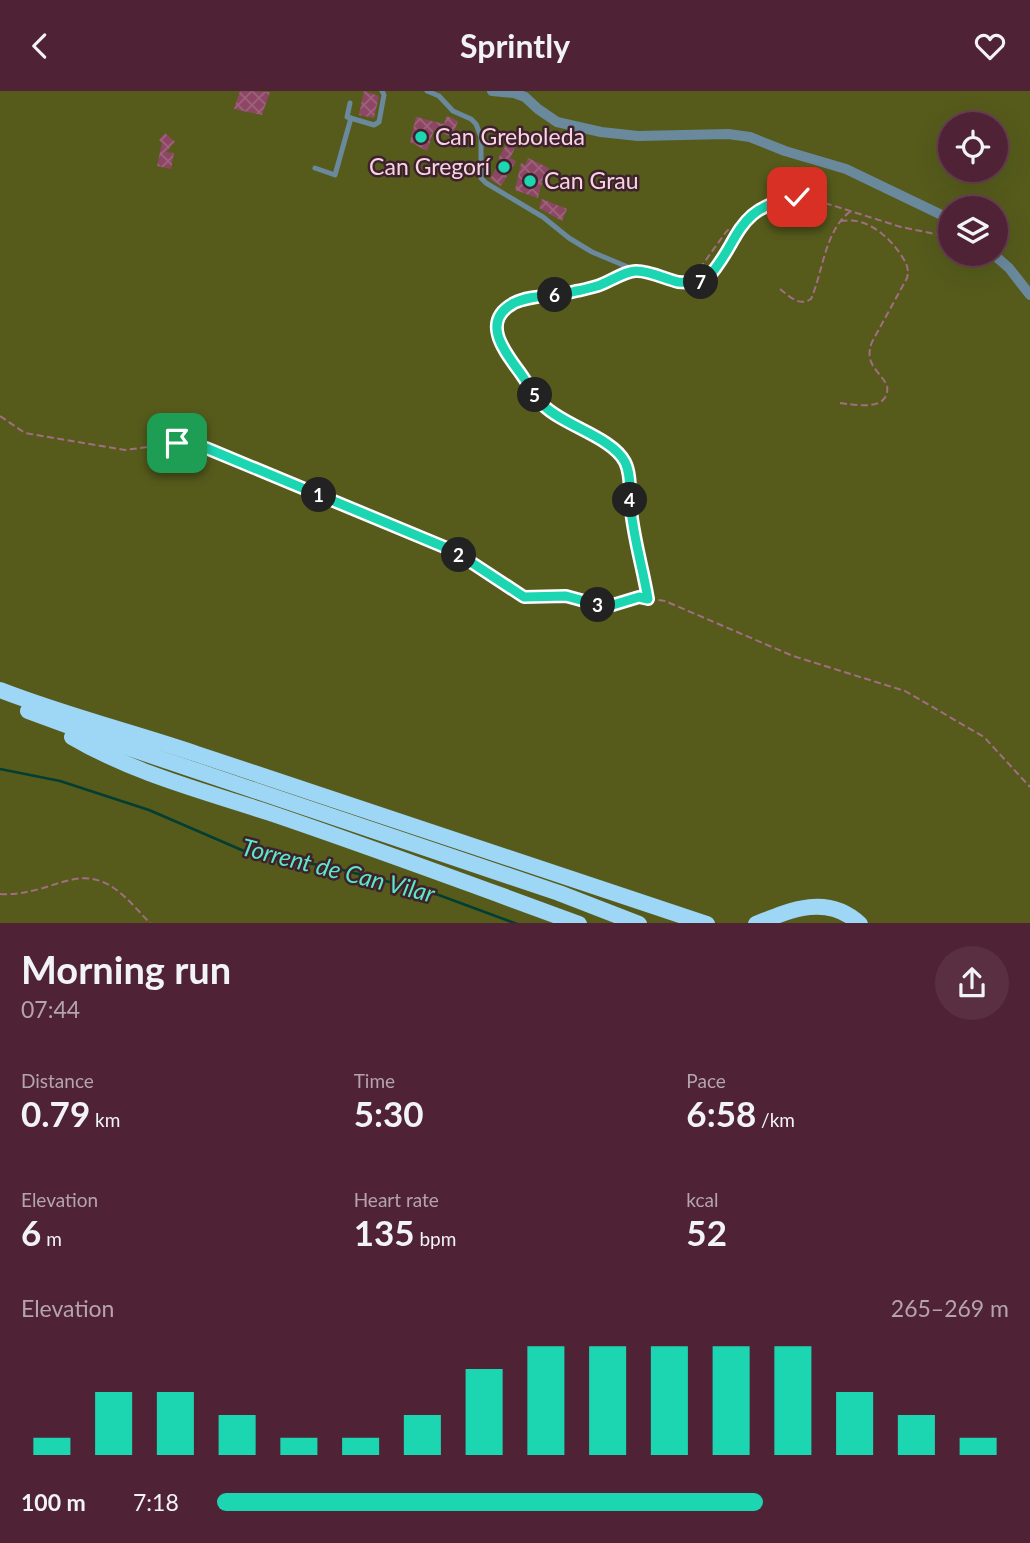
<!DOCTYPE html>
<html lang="en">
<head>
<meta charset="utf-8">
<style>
	body { margin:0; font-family:Lato,sans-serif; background:#5a2f42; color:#f1f3f6; height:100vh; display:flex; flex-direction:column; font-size:26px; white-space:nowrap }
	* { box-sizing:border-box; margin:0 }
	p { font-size:23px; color:#b4a4ad }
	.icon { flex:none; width:38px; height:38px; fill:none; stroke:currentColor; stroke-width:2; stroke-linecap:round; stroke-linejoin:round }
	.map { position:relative; height:832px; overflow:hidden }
	.drawer { display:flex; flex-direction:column; background:#502236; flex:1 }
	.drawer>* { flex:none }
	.buttons { position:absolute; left:938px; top:21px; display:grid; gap:14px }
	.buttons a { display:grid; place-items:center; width:70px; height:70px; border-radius:50%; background:#502236; box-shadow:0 7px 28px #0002,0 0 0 2px #673f51; font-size:35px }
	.pin { position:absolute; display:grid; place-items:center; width:60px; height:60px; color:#fff; margin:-30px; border-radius:14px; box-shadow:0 4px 10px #0006 }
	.km { position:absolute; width:35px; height:35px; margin:-18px; border-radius:50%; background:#222; color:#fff; font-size:19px; line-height:35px; text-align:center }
	.round { display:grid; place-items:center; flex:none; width:74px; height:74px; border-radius:37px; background:#5a2f42 }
	.head { display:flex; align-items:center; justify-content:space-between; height:119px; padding:0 21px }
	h1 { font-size:38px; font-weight:700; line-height:52px }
	.figures { display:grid; grid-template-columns:repeat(3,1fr); gap:10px; height:119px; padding:7px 21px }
	.figures div { display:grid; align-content:center }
	.figures b { font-size:35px; font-weight:700 }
	.figures small { font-size:19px; font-weight:400 }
	.figures p { font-size:19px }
	.chart { height:196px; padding:14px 21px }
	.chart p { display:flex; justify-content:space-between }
	.chart svg { width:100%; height:126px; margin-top:7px; stroke:#1cd5b1; stroke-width:6 }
	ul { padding:0 21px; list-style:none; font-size:23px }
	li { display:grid; grid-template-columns:112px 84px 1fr; align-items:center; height:52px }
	li i { height:18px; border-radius:9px; background:#1cd5b1 }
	header { display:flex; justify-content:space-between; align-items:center; height:91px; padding:0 21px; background:#502236; font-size:32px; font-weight:700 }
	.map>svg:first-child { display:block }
	.park { fill:#565b1c; fill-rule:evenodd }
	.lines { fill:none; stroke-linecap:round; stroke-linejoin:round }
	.stream { stroke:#023e32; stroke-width:2.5 }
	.building { fill:url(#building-cross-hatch) }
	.path { stroke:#a16d83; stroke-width:2; stroke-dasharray:7 3.5; stroke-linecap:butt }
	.service { stroke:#6a899c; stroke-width:5 }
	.minor { stroke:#6a899c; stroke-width:10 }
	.trunk { stroke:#9ed6f6; stroke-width:16 }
	.route-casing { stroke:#fff; stroke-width:14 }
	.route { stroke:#1cd5b1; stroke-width:9 }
	.poi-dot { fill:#1cd5b1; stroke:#3d222d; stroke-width:2.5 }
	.labels { text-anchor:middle; stroke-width:5; stroke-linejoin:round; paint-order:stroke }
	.poi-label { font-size:23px; fill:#f9d3e1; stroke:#3d222d; text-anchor:start }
	.water-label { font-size:24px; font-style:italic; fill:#5ce8c6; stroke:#3d222d }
</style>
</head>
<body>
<header><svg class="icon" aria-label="back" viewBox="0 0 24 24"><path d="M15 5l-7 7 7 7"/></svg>Sprintly<svg class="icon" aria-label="heart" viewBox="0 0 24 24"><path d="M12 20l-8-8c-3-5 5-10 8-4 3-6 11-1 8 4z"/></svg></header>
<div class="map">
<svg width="1030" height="833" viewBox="0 0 1030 833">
	<defs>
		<pattern id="building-cross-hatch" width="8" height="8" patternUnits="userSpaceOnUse" patternTransform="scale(1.75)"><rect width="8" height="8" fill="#8d4765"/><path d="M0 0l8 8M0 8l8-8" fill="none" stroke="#9e617b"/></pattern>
	</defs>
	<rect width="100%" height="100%" fill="#6a2d48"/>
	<path class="park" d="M 0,0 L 1030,0 L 1030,832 L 0,832 ZM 950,33 L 996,33 L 996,79 L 950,79 ZM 950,117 L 996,117 L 996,163 L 950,163 Z"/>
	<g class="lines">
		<polyline class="stream" points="0,678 60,690 149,719 244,760 339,778 436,803 517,833"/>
	</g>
	<g class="building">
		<polygon points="240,0 270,1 262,24 234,18"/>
		<polygon points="364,0 379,5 374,27 359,24"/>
		<polygon points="447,25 458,30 452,46 434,39 427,60 410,51 416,26 444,33"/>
		<polygon points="165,42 175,51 166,61 174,62 171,78 157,75 162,52 159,49"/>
		<polygon points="507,52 515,57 510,67 516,70 501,95 490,88 501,70 498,68"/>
		<polygon points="528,67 549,77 541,95 538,107 515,99 521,72 525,74"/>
		<polygon points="542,108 567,118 562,130 539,117"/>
	</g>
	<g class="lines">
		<g class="path">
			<path d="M 755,121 C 772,111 790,104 809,107 L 901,136 L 950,146"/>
			<polyline points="976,163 984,168"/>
			<polyline points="698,176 703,173 726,141 730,137"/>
			<path d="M 625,183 C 607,191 589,198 569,202 C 551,205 528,203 512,213 C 479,233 508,265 523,286 C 530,296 536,308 545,316 C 567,334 611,347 624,370 C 632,383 629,402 630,417 C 634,447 643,476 648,507"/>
			<path d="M 780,198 C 789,205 799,216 811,208 C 823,181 825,138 851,120"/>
			<path d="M 840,312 C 856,314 891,321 887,294 C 877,277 864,273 872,251 L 907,187 C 910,176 905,170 899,161 C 885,142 865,126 841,130"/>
			<polyline points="0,325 25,342 125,359 177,352 206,357 454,460 524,506 566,505 606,516 639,506 665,510 793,565 905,600 984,646 1030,696"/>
			<path d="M 0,803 C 15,804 28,801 43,797 C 53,794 64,790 75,788 C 110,782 129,811 151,833"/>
		</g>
		<g class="service">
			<polyline points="427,0 439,5 453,20 471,28 476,33 481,46 481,87 486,92 543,126 569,147 592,161 635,179 681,191 704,191 718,177 731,151 750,125"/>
			<polyline points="350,12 347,26 374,34 379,31 384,4 382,0"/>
			<polyline points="315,77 335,84 351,27"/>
		</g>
		<g class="minor">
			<polyline points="492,0 514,2 525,6 538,18 557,31 601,41 638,45 728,43 750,46 785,60 846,78 950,128"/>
			<polyline points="993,163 1009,177 1030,204"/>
		</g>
		<g class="trunk">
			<path d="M 0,599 C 64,624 132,641 197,663 C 367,720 537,777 707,833"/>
			<polyline points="28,620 129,657 559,802 639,833"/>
			<path d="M 72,646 C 133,682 203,700 270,722 C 373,757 476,795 579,833"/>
			<path d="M 756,833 C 792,818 828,803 860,833"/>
		</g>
	</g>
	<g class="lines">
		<g class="route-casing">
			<path id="route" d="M 177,352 L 206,357 L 454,460 L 524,506 L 566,505 L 606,516 L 639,506 L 648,508 C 643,478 634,449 631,419 C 629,404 632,385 625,371 C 612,346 564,335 543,314 C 535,305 528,293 521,283 C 506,262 479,231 514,212 C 532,203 557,206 576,200 C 583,199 590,197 597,195 C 608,192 626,179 637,180 C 650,180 665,188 678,191 C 686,192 696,191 704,191 C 742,152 731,117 797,106"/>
		</g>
		<use href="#route" class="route"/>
	</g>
	<g class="poi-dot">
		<circle cx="421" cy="46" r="7"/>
		<circle cx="504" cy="76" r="7"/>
		<circle cx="530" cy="90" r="7"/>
	</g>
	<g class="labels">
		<g class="poi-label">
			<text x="435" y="54">Can Greboleda</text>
			<text x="490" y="84" text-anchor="end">Can Gregorí</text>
			<text x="544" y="98">Can Grau</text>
		</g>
		<g class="water-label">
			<text transform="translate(338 780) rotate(14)" y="8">Torrent de Can Vilar</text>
		</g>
	</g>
</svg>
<div class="buttons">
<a><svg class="icon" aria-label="locate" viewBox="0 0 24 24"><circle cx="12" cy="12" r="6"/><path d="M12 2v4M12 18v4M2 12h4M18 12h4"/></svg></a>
<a><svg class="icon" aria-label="layers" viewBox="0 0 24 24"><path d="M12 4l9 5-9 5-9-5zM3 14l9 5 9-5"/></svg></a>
</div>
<div class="pin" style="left:177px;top:352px;background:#1e9e55"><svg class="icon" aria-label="arrive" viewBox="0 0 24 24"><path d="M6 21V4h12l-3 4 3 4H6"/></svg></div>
<div class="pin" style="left:797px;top:106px;background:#d93025"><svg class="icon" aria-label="check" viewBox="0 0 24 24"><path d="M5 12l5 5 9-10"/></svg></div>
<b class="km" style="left:319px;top:404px">1</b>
<b class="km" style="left:459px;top:464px">2</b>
<b class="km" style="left:598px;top:514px">3</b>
<b class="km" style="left:630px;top:409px">4</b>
<b class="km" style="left:535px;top:304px">5</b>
<b class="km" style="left:555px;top:204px">6</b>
<b class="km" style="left:701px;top:191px">7</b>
</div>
<section class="drawer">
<div class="head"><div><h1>Morning run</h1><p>07:44</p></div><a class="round"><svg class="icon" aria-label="share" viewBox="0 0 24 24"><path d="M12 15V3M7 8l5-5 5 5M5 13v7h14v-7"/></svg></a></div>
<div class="figures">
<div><p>Distance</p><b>0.79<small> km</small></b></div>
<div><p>Time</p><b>5:30</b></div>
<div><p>Pace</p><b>6:58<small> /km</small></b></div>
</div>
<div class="figures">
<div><p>Elevation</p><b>6<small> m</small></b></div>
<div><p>Heart rate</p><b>135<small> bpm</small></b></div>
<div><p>kcal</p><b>52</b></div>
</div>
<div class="chart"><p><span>Elevation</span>265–269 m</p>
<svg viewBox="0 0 160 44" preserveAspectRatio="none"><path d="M5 44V38M15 44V22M25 44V22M35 44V30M45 44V38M55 44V38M65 44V30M75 44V14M85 44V6M95 44V6M105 44V6M115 44V6M125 44V6M135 44V22M145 44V30M155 44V38"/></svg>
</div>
<ul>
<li><b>100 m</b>7:18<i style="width:69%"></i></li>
</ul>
</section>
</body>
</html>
